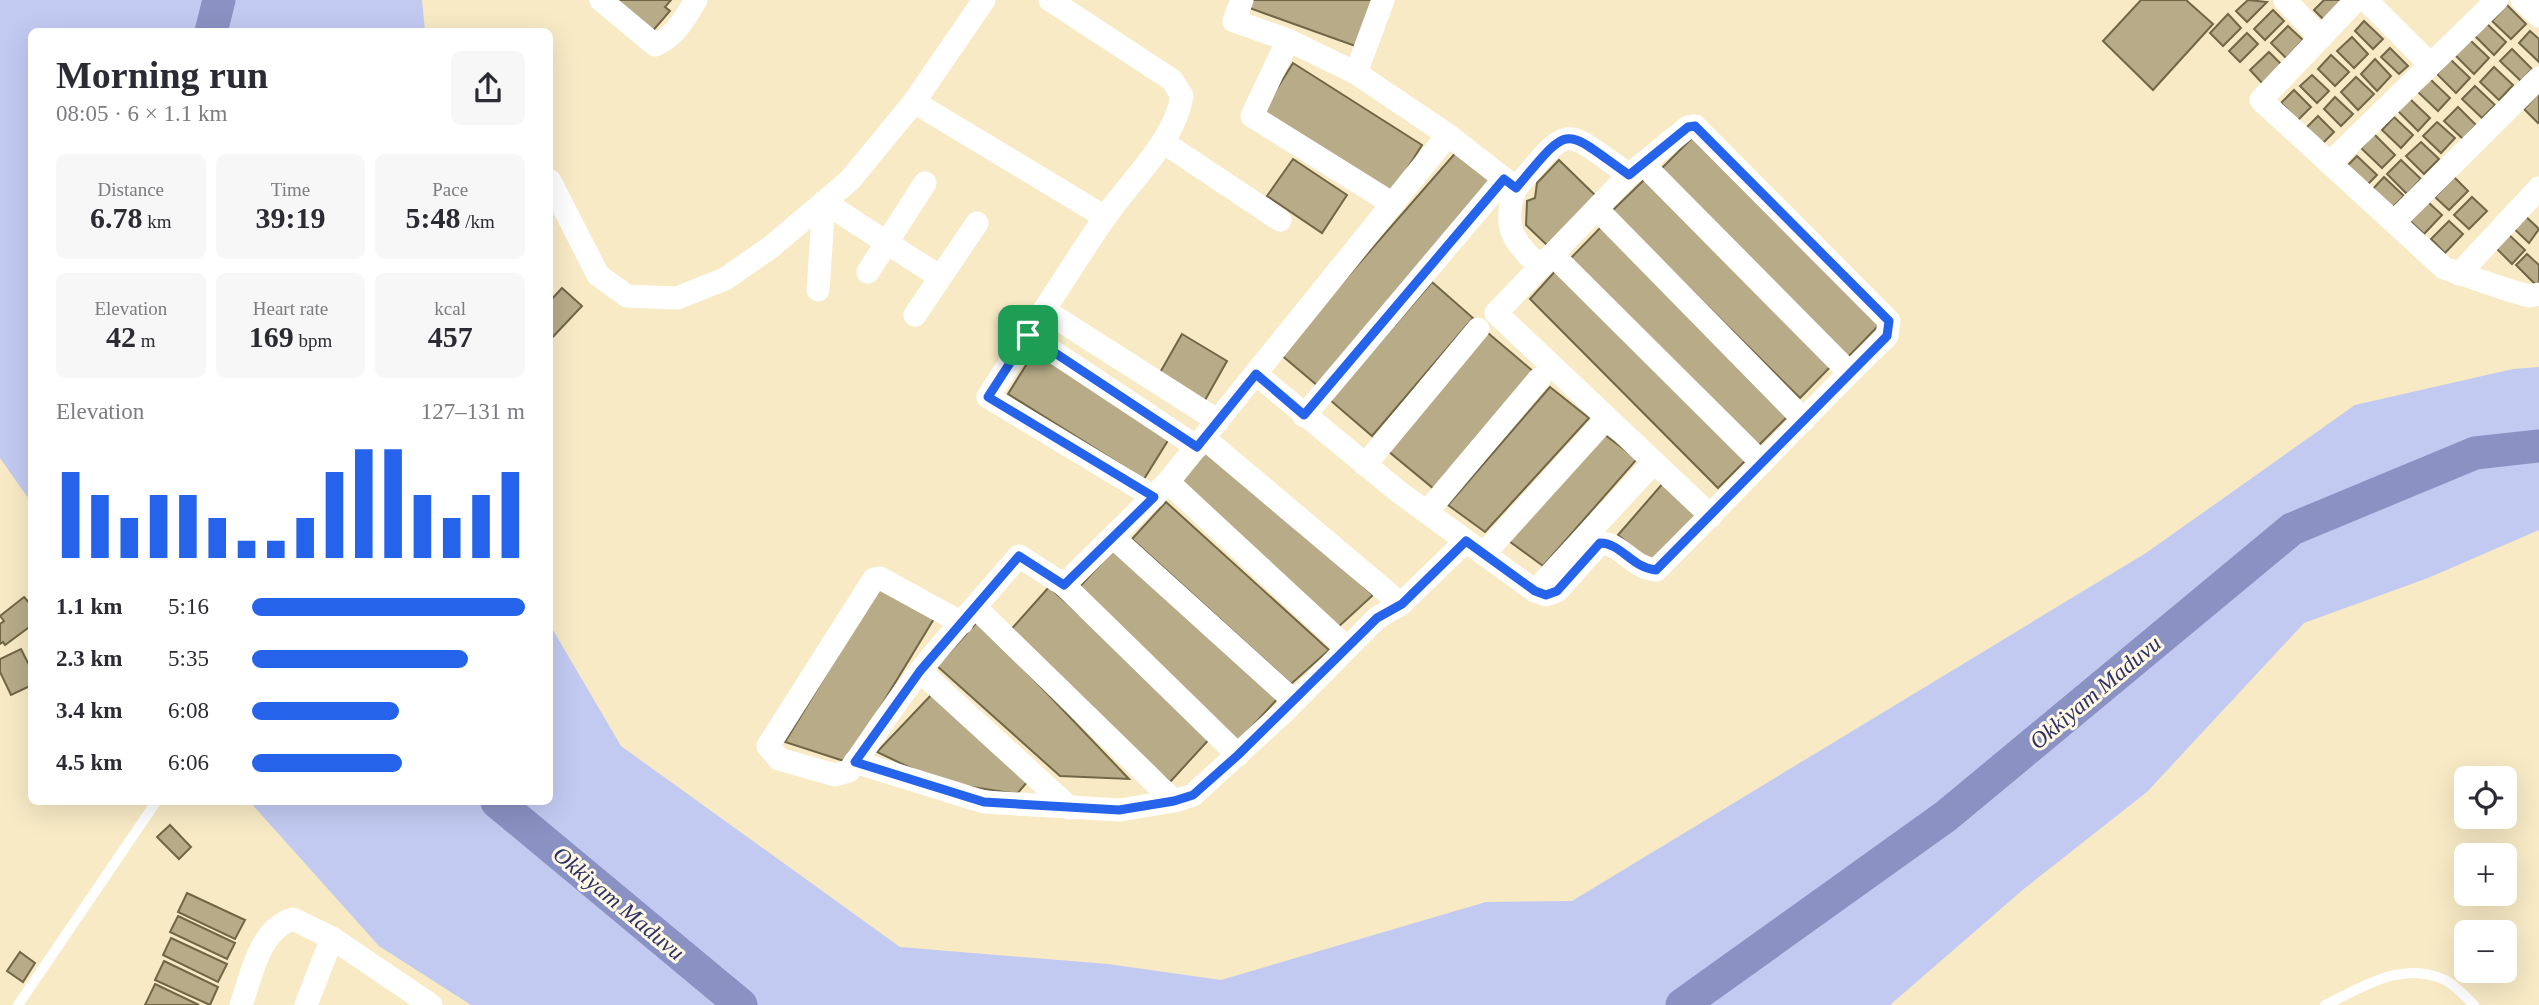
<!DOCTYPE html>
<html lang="en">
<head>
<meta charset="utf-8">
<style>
	body { margin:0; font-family:Georgia,serif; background:#f7f7f7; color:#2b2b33; height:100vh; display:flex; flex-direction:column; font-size:26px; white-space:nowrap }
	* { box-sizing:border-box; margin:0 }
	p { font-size:23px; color:#7c7c81 }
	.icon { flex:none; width:38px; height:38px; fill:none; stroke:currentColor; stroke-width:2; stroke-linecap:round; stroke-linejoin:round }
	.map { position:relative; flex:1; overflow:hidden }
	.details { position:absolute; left:28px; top:28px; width:525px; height:777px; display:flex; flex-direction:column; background:#fff; border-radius:10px; box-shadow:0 7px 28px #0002 }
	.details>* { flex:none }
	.tools { position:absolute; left:2454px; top:766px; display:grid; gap:14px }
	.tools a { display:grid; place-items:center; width:63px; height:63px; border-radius:10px; background:#fff; box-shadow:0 7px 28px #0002; font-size:35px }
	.pin { position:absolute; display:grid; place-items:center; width:60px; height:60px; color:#fff; margin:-30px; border-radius:14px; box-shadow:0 4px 10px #0006 }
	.round { display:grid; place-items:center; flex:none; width:74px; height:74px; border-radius:10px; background:#f7f7f7 }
	.head { display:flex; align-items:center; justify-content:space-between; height:119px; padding:0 28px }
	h1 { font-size:38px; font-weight:700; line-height:52px }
	.metrics { display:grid; grid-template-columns:repeat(3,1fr); gap:10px; height:119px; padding:7px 28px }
	.metrics div { display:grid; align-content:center; border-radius:10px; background:#f7f7f7; text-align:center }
	.metrics b { font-size:30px; font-weight:700 }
	.metrics small { font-size:19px; font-weight:400 }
	.metrics p { font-size:19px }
	.chart { height:196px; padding:14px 28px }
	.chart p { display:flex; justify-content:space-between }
	.chart svg { width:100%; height:126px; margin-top:7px; stroke:#2563eb; stroke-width:6 }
	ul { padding:0 28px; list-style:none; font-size:23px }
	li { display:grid; grid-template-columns:112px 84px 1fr; align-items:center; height:52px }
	li i { height:18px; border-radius:9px; background:#2563eb }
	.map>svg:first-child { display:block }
	.green { fill:#c2caf2 }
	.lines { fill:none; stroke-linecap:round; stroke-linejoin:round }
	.river { stroke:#8a92c3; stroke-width:33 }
	.building { fill:#b7ab88; stroke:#716646; stroke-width:2 }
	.lane { stroke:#fff; stroke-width:10 }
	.street { stroke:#fff; stroke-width:23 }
	.route-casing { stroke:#fff; stroke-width:14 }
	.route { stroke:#2563eb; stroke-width:9 }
	.labels { text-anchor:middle; stroke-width:6; stroke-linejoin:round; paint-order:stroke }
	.water-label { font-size:23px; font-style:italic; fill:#2c306b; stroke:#fff8e2 }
</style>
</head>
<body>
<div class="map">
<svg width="2539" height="1005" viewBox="0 0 2539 1005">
	<rect width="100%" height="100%" fill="#f7eac5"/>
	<g class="green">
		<polygon points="0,0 422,0 425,31 32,32 31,502 0,458"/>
		<polygon points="2539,367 2539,530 2428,578 2304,623 2147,792 2025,888 1890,1005 471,1005 379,946 250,802 550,802 550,625 621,746 900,947 1108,964 1221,980 1486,902 1572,901 2146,553 2355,405 2513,369"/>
	</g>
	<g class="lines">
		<g class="river">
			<polyline points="211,32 219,0"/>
			<polyline points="497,802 741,1005"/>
			<polyline points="1682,1005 1946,816 2292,529 2475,453 2539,446"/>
		</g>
	</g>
	<g class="building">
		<polygon points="611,0 671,0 665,7 670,11 650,34"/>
		<polygon points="1247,0 1375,0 1358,47 1244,6"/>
		<polygon points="2141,0 2186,0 2213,24 2153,90 2103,41"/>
		<polygon points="2248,0 2267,2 2247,22 2236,11"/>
		<polygon points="2324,0 2340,0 2343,3 2325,21 2314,10"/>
		<polygon points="2507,5 2526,24 2511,39 2492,21"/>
		<polygon points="2273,10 2284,21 2265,40 2254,29"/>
		<polygon points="2228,14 2241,28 2223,46 2210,33"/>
		<polygon points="2364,21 2383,39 2373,49 2355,31"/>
		<polygon points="2486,23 2506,42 2494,55 2474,35"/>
		<polygon points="2288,26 2303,40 2286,58 2271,43"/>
		<polygon points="2530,31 2539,39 2539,62 2519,43"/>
		<polygon points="2247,33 2258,44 2240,62 2229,51"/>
		<polygon points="2352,37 2368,54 2354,68 2337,51"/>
		<polygon points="2470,40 2489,58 2474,74 2455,55"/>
		<polygon points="2390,48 2408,66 2399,74 2381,57"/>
		<polygon points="2512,49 2532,69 2521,81 2500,61"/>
		<polygon points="2269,52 2283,66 2264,85 2250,70"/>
		<polygon points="2331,55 2349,72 2335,86 2318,69"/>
		<polygon points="2375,59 2391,76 2377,91 2361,74"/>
		<polygon points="2450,59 2470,78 2456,93 2437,74"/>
		<polygon points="1293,63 1422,145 1392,193 1263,111"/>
		<polygon points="2494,67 2513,85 2499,100 2480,82"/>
		<polygon points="2312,75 2329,91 2317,103 2300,86"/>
		<polygon points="2356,77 2374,94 2358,110 2341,92"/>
		<polygon points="2430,79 2450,98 2438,111 2418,92"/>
		<polygon points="2475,86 2495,105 2482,118 2462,99"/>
		<polygon points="2294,90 2311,107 2298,120 2281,103"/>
		<polygon points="2539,93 2539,122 2538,123 2524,109"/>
		<polygon points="2335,97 2353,114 2341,126 2324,109"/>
		<polygon points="2409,98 2430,118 2418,131 2397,110"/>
		<polygon points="2458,107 2476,125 2463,139 2444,121"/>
		<polygon points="2318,116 2334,132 2322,144 2306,128"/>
		<polygon points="2394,117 2413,135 2401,148 2382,130"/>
		<polygon points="2437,122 2455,138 2441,153 2423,136"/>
		<polygon points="2374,134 2395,155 2382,168 2361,148"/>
		<polygon points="1694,136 1882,322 1846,359 1658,172"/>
		<polygon points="2421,142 2439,159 2424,174 2406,156"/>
		<polygon points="1458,150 1493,181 1318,386 1280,354"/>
		<polygon points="2357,156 2377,175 2367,185 2347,166"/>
		<polygon points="1293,159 1347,195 1322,233 1267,196"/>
		<polygon points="1559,160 1596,196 1548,246 1526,225 1527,201 1535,198 1537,183"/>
		<polygon points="2401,160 2421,179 2407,194 2387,174"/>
		<polygon points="2384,177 2404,196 2390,210 2371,191"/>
		<polygon points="2454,177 2468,191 2449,210 2435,197"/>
		<polygon points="1646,178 1836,361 1800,398 1612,211"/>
		<polygon points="2472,197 2487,211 2469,229 2454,215"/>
		<polygon points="2428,202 2442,215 2424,234 2410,221"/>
		<polygon points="2521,212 2539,229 2529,243 2510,225"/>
		<polygon points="2449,221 2463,234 2445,253 2431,239"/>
		<polygon points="1605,223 1794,410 1758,446 1569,260"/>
		<polygon points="2504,230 2525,250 2512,264 2491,243"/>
		<polygon points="2527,254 2539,265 2539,282 2536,285 2516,265"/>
		<polygon points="1558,268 1746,460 1718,488 1530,299"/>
		<polygon points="1432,282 1473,318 1372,436 1330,400"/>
		<polygon points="562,288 582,306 550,340 550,301"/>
		<polygon points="1488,333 1534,372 1434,489 1388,451"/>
		<polygon points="1182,334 1227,361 1204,402 1158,376"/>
		<polygon points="1038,346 1172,434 1144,479 1008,394"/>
		<polygon points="1550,387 1589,418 1485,532 1448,505"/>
		<polygon points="1605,435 1637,459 1543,566 1509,541"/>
		<polygon points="1209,446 1373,595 1335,630 1177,483"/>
		<polygon points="1664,482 1698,512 1653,565 1618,535"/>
		<polygon points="1166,502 1329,650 1291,684 1132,539"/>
		<polygon points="1116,547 1280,696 1237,743 1073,594"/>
		<polygon points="881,584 935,617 847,762 785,742"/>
		<polygon points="1049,587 1213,735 1170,782 1007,634"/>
		<polygon points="24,597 32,606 32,625 5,645 3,642 0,644 0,624 4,621 0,616"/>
		<polygon points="978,621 1129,779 1060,776 937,666"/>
		<polygon points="21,649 32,671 32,685 11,695 0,672 0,659"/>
		<polygon points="934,692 1028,781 1017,794 940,782 877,752"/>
		<polygon points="170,825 191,847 179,859 157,837"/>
		<polygon points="187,893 245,920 235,939 178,912"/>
		<polygon points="178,916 235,943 227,959 170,932"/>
		<polygon points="171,938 227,964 218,982 163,955"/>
		<polygon points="20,952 35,963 23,982 7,971"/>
		<polygon points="164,961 218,987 210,1005 155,980"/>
		<polygon points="155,984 199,1005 145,1005"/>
	</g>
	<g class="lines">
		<g class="lane">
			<polyline points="18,1005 156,802"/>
			<path d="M 2325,1005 C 2363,987 2402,960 2445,980 C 2455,985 2466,997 2474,1005"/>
		</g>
		<g class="street">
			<path d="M 601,0 L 655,45 C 675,37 685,18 696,0"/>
			<path d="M 1050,0 L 1172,80 L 1182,96 C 1174,143 1130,180 1104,219 C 1083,249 1064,280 1044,310 L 1218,421"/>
			<polyline points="1242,0 1234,21 1288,40 1356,73"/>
			<polyline points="2285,0 2321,38"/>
			<polyline points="2356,0 2261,100 2444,268 2505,289 2529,296 2539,294"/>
			<polyline points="2366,0 2430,64"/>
			<polyline points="2522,0 2539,16"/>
			<polyline points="1288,40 1252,116 1393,204"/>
			<polyline points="914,102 1105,217"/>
			<path d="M 1448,135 L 1516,188 C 1572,122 1561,127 1629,175"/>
			<polyline points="1163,142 1280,220"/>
			<polyline points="2330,163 2497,0"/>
			<polyline points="1643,164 1849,372"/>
			<polyline points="550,181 598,275 627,296 677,298 725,279 771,247 850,180 914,102 984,0"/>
			<path d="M 1516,188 C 1501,225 1513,243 1541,267"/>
			<polyline points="1597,209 1804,420"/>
			<polyline points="2394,222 2539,78"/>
			<polyline points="1553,255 1762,463"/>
			<polyline points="868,272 925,183"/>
			<polyline points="2459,274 2539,188"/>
			<polyline points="818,290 824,202 940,277"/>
			<polyline points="1044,310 988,397 1154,497"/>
			<polyline points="915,315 977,223"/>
			<polyline points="1028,335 1197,447"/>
			<path d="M 1256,374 L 1399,492 L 1535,591 L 1546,595 L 1557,591 L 1600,543 C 1621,543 1632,568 1656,570 C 1734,493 1808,412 1887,336 L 1889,321 L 1695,126 L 1688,127 L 1629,175 L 1496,313 L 1711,516"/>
			<polyline points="1304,416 1504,179"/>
			<polyline points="1204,438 1401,604"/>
			<polyline points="1365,465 1478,329"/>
			<polyline points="1168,482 1347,648"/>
			<polyline points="1427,512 1539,379"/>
			<polyline points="1114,538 1294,701"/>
			<polyline points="1484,554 1607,418"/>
			<polyline points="1064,585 1238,755"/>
			<polyline points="1535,591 1654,462"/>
			<polyline points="976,608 1174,801"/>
			<path d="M 962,623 L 880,578 L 874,579 L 768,746 L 779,759 L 835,775 L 849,771 C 873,738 895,702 921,670 C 952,631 987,594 1019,556 L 1064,585 L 1168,482 L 1448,135 L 1356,73 L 1383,0"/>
			<polyline points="920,671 1070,808"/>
			<polyline points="855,762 984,802 1120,810 1174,801 1193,795 1285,711 1377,618 1401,604 1466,541"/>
			<path d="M 241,1005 C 252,975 259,929 293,919 L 332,938 L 431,1005"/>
			<polyline points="306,1005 332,938"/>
		</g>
	</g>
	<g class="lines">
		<g class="route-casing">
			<path id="route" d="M 1695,126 L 1889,321 L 1887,336 L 1656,570 C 1632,568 1621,543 1600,543 L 1557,591 L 1546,595 L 1535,591 L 1466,541 L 1402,604 L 1377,618 L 1238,755 L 1193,795 L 1174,801 L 1119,810 L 984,802 L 855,762 L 920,671 L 1019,556 L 1064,585 L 1154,497 L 988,397 L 1028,335 L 1197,447 L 1256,374 L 1304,415 L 1504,179 L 1516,188 C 1572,122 1561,127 1629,175 L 1688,127 Z"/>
		</g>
		<use href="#route" class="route"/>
	</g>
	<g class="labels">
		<g class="water-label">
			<text transform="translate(2095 692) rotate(-40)" y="8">Okkiyam Maduvu</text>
			<text transform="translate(619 903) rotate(40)" y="8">Okkiyam Maduvu</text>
		</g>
	</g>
</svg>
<div class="tools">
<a><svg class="icon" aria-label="locate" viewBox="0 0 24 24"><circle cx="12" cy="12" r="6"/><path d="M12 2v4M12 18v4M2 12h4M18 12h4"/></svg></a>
<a>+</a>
<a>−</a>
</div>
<div class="pin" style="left:1028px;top:335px;background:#1e9e55"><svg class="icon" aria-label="arrive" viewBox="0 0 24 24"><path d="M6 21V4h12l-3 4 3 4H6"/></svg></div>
<section class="details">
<div class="head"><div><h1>Morning run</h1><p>08:05 · 6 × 1.1 km</p></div><a class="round"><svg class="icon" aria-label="share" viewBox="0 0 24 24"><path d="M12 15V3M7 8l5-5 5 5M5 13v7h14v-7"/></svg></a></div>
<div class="metrics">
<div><p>Distance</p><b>6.78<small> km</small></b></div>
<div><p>Time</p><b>39:19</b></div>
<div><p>Pace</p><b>5:48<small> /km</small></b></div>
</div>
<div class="metrics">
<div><p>Elevation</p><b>42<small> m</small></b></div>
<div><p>Heart rate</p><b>169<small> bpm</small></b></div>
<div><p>kcal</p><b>457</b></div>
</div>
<div class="chart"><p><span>Elevation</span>127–131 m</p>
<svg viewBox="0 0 160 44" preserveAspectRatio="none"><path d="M5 44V14M15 44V22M25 44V30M35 44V22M45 44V22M55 44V30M65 44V38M75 44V38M85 44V30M95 44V14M105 44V6M115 44V6M125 44V22M135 44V30M145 44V22M155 44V14"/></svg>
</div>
<ul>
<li><b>1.1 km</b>5:16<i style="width:100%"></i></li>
<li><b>2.3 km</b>5:35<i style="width:79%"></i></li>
<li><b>3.4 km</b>6:08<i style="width:54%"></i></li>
<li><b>4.5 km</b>6:06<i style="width:55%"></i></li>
</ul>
</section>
</div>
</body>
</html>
